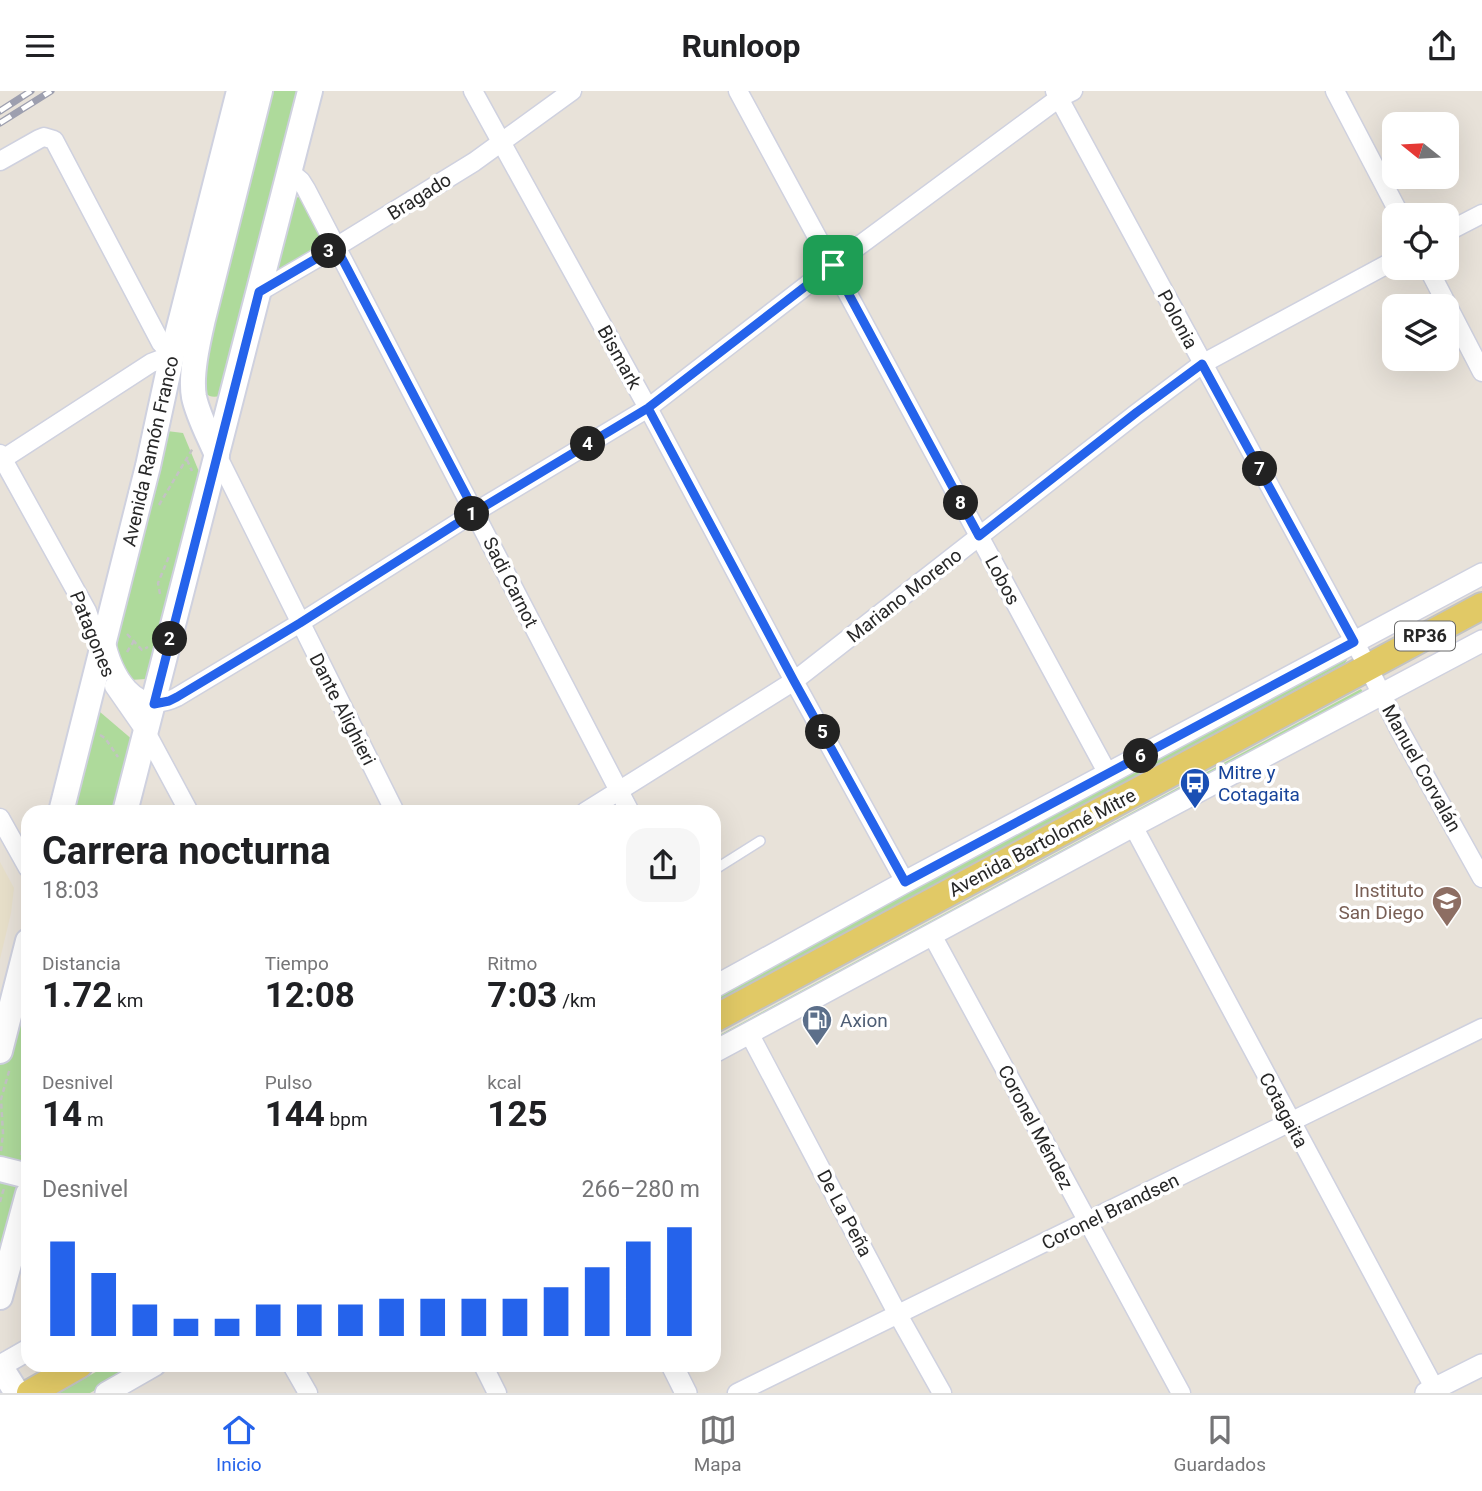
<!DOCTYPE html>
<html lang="es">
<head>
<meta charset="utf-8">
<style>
	body { margin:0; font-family:Roboto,sans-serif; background:#f6f6f6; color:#202124; height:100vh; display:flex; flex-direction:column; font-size:26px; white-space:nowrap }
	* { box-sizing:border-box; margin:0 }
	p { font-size:23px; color:#757577 }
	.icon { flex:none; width:38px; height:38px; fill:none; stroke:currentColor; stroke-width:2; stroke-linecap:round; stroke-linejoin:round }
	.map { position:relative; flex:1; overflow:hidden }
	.drawer { position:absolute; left:21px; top:714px; width:700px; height:567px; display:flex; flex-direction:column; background:#fff; border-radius:21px; box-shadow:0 7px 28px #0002 }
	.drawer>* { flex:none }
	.needle { width:46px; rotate:288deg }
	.tools { position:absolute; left:1382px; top:21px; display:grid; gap:14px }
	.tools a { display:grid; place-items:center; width:77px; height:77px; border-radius:14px; background:#fff; box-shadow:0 7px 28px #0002; font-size:35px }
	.pin { position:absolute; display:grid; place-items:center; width:60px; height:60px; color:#fff; margin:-30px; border-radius:14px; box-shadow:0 4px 10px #0006 }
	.km { position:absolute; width:35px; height:35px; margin:-18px; border-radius:50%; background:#222; color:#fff; font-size:19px; line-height:35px; text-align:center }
	.round { display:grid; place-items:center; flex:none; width:74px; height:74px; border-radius:21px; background:#f6f6f6 }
	.headline { display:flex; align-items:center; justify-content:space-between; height:119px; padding:0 21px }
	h1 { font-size:38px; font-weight:700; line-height:52px }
	.figures { display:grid; grid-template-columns:repeat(3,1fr); gap:10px; height:119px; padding:7px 21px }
	.figures div { display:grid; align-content:center }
	.figures b { font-size:35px; font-weight:700 }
	.figures small { font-size:19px; font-weight:400 }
	.figures p { font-size:19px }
	.chart { height:196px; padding:14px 21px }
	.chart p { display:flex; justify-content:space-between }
	.chart svg { width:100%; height:126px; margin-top:7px; stroke:#2563eb; stroke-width:6 }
	header { display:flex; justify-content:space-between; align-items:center; height:91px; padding:0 21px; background:#fff; font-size:32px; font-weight:700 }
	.tab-bar { display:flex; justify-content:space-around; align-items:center; height:98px; border-top:2px solid #e0e0e0; background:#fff; font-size:19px; color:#757577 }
	.tab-bar a { display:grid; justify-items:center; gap:4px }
	.tab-bar .current { color:#2563eb }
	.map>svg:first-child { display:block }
	.education { fill:#e8e0ca }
	.green { fill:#aeda9b }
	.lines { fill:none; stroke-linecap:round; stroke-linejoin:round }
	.service-casing { stroke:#cfd1df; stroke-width:12 }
	.minor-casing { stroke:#cfd1df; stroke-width:21 }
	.tertiary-casing { stroke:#cfd1df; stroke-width:24 }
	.secondary-casing { stroke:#cfd1df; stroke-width:28 }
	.primary-casing { stroke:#c3c3c3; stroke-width:30 }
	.path { stroke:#c3c3c3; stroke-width:2.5; stroke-dasharray:5 3.5; stroke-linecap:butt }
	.service { stroke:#fff; stroke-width:9 }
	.minor { stroke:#fff; stroke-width:18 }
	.tertiary { stroke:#fff; stroke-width:21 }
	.secondary { stroke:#fff; stroke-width:24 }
	.primary { stroke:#e1c966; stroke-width:26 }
	.rail-casing { stroke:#9d9faf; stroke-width:7 }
	.rail { stroke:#fff; stroke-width:4.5; stroke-dasharray:13; stroke-linecap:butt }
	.route-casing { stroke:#fff; stroke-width:14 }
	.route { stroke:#2563eb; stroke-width:9 }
	.labels { text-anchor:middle; stroke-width:7; stroke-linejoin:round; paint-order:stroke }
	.shield { fill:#fff; stroke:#686868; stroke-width:2 }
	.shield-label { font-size:18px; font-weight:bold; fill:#272727 }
	.street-label { font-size:19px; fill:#272727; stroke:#fff }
	.transit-label { font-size:19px; fill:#164399; stroke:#fff; text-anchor:start }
	.education-label { font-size:19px; fill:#785e54; stroke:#fff; text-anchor:end }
	.service-label { font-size:19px; fill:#4e5e75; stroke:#fff; text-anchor:start }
</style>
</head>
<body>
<header><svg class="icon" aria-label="menu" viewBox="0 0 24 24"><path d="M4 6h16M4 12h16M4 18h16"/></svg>Runloop<svg class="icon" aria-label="share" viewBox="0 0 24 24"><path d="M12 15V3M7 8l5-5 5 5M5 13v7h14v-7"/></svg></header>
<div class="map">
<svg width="1482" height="1302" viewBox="0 0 1482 1302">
	<rect width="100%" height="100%" fill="#e8e2d9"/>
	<polygon class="education" points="0,771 14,797 11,822 0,868"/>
	<g class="green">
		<path d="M 266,0 L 303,0 L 220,305 C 200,310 202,290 201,276 Z"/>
		<polygon points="298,106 304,108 327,151 275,182 293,110"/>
		<polygon points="167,340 183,342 202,388 150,584 146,588 130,589 124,583 113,550"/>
		<polygon points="1346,567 1347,569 1345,572 714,913 714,905"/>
		<polygon points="1361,598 1363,601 714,952 714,947"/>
		<polygon points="93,615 134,650 119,721 67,721"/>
		<polygon points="28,867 28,1068 0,1180 0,973 26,871"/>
		<polygon points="108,1274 139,1274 90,1302 59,1302"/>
	</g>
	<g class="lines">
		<g class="service-casing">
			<polyline id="service" points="714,779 760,750"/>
		</g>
		<g class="minor-casing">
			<g id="minor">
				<polyline points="473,0 648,317 794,590 905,791"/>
				<polyline points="738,0 1108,683"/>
				<polyline points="1055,0 1368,576 1399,638 1482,787"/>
				<polyline points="1335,0 1400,124"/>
				<polyline points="0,70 39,48 44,46 54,49 161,252 172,264 151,272 0,370"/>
				<polyline points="289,80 301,90 306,98 630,721"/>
				<polyline points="1447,141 1482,123"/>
				<polyline points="1428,177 1482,281"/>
				<polyline points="259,201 336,156 474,71 572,0"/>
				<polyline points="0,363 87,520 100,559"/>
				<polyline points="217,364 395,721"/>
				<path d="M 105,547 C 112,582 135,627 177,606 L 300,532 L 475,421 L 648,317 L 833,174 L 1059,7 L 1073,0"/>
				<polyline points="114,595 146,641 189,721"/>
				<polyline points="585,721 794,590 1137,322 1202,273 1395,169"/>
				<polyline points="0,727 28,777"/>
				<polyline points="1133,735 1437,1302"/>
				<polyline points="932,844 1181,1302"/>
				<polyline points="749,942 897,1222 942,1302"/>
				<polyline points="292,1274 308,1302"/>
				<polyline points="483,1274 497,1302"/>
				<path d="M 737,1302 C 984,1179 1234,1061 1482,937"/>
			</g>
		</g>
		<g class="tertiary-casing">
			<g id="tertiary">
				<polyline points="714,896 905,791 1482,483"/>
				<polyline points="714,961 1133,735 1482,550"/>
				<polyline points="672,1274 686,1302"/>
				<polyline points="0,1275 28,1259"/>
				<polyline points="106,1302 155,1274"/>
				<polyline points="1426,1302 1482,1274"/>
			</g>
		</g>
		<g class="secondary-casing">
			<g id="secondary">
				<path d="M 217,364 C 209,345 198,325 194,306 C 190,284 198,250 203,228 L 260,0"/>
				<polyline points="61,721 148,375 172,264 239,0"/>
				<polyline points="125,721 310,0"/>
				<polyline points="0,960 28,850"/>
				<polyline points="0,1078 28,1085"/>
				<polyline points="0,1206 28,1103"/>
				<polyline points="0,1275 17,1302"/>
			</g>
		</g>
		<g class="primary-casing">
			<g id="primary">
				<polyline points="714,928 1482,515"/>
				<polyline points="30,1302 79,1274"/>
			</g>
		</g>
		<g class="path">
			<polyline points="187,369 192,380"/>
			<polyline points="159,414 193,357"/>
			<polyline points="160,503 158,492 170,463"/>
			<polyline points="127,543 142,559 148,556"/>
			<polyline points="127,561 134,550"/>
			<polyline points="100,644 105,647 118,666"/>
			<polyline points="1,1060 3,1042 1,1008 10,977"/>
			<polyline points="21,1064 28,1033"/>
			<polyline points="0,1111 4,1097"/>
		</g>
		<use href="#service" class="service"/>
		<use href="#minor" class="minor"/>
		<use href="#tertiary" class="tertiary"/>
		<use href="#secondary" class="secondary"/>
		<use href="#primary" class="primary"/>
		<g class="rail-casing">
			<g id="rail">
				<polyline points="0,20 31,0"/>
				<polyline points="0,32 51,0"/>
			</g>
		</g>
		<use href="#rail" class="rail"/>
	</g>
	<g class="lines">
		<g class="route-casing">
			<polyline id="route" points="833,174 648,317 475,421 300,532 177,606 169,610 154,613 259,201 336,156 475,421 648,317 794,590 905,791 1354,551 1202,273 1137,321 979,445 833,174"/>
		</g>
		<use href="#route" class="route"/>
	</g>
	<defs>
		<g id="bus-pin" transform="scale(1.575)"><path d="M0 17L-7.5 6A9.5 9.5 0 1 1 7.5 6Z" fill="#1a4fb4" stroke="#fff"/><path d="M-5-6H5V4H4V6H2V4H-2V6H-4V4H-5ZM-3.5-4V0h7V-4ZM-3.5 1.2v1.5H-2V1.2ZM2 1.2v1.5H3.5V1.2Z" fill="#fff"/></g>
		<g id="school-pin" transform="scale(1.575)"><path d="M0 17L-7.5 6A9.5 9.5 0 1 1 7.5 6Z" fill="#8d6e63" stroke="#fff"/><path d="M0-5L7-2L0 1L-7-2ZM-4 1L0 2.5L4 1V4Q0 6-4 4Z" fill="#fff"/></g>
		<g id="fuel-pin" transform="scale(1.575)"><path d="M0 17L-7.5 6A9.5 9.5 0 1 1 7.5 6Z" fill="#5c6f8a" stroke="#fff"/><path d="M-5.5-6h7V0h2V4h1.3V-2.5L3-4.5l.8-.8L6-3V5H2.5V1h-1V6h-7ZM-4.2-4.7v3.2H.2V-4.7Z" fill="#fff"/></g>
	</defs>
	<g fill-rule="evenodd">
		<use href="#bus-pin" x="1195" y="692"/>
		<use href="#school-pin" x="1447" y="810"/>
		<use href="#fuel-pin" x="817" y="929"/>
	</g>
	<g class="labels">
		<rect class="shield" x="1395" y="530.5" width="60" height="29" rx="5"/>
		<g class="shield-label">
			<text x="1425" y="551">RP36</text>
		</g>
		<g class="street-label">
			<text transform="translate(419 105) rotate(-32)" y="7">Bragado</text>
			<text transform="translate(1178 228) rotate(62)" y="7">Polonia</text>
			<text transform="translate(620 266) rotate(61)" y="7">Bismark</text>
			<text transform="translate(150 360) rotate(-77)" y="7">Avenida Ramón Franco</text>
			<text transform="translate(1003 489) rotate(62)" y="7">Lobos</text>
			<text transform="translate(511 491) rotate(63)" y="7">Sadi Carnot</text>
			<text transform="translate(904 504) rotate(-38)" y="7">Mariano Moreno</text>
			<text transform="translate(93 543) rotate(68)" y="7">Patagones</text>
			<text transform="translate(343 618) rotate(63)" y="7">Dante Alighieri</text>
			<text transform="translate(1422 677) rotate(61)" y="7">Manuel Corvalán</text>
			<text transform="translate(1042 751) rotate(-28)" y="7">Avenida Bartolomé Mitre</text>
			<text transform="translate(1284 1019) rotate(62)" y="7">Cotagaita</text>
			<text transform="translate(1036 1036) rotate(62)" y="7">Coronel Méndez</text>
			<text transform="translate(1110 1120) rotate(-26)" y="7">Coronel Brandsen</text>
			<text transform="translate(845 1122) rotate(62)" y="7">De La Peña</text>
		</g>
		<g class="transit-label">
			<text x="1218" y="688">Mitre y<tspan x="1218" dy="22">Cotagaita</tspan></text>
		</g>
		<g class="education-label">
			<text x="1424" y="806">Instituto<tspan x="1424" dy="22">San Diego</tspan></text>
		</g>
		<g class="service-label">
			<text x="840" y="936">Axion</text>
		</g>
	</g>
</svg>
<div class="tools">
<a><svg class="needle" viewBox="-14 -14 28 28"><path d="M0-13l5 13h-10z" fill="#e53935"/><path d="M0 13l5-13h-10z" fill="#757577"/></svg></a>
<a><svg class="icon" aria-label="locate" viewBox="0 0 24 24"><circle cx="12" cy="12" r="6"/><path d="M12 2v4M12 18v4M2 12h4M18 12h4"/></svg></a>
<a><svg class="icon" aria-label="layers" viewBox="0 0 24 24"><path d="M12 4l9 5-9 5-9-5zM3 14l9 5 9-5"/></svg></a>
</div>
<div class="pin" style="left:833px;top:174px;background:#1e9e55"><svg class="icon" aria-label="arrive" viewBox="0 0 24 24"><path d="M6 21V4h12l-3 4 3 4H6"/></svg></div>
<b class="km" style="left:472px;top:423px">1</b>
<b class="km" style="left:170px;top:548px">2</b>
<b class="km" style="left:329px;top:160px">3</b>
<b class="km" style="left:588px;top:353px">4</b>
<b class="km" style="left:823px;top:641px">5</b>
<b class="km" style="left:1141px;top:665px">6</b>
<b class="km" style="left:1260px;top:378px">7</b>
<b class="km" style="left:961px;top:412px">8</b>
<section class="drawer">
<div class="headline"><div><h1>Carrera nocturna</h1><p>18:03</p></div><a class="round"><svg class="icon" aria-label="share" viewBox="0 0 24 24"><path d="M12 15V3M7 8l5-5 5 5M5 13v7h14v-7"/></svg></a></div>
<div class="figures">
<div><p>Distancia</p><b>1.72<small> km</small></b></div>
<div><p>Tiempo</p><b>12:08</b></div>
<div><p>Ritmo</p><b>7:03<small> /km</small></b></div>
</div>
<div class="figures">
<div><p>Desnivel</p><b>14<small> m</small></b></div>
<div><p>Pulso</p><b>144<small> bpm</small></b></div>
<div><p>kcal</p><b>125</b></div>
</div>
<div class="chart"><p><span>Desnivel</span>266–280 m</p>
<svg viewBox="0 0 160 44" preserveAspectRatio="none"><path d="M5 44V11M15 44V22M25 44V33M35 44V38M45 44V38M55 44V33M65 44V33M75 44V33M85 44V31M95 44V31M105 44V31M115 44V31M125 44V27M135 44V20M145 44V11M155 44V6"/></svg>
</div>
</section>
</div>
<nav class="tab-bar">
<a class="current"><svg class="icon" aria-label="home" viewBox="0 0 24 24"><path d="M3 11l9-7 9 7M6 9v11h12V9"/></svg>Inicio</a>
<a><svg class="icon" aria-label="map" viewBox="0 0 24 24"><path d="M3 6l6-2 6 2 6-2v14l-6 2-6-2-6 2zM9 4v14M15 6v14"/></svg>Mapa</a>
<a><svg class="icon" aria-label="saved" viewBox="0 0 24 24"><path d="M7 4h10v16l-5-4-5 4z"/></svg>Guardados</a>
</nav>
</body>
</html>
